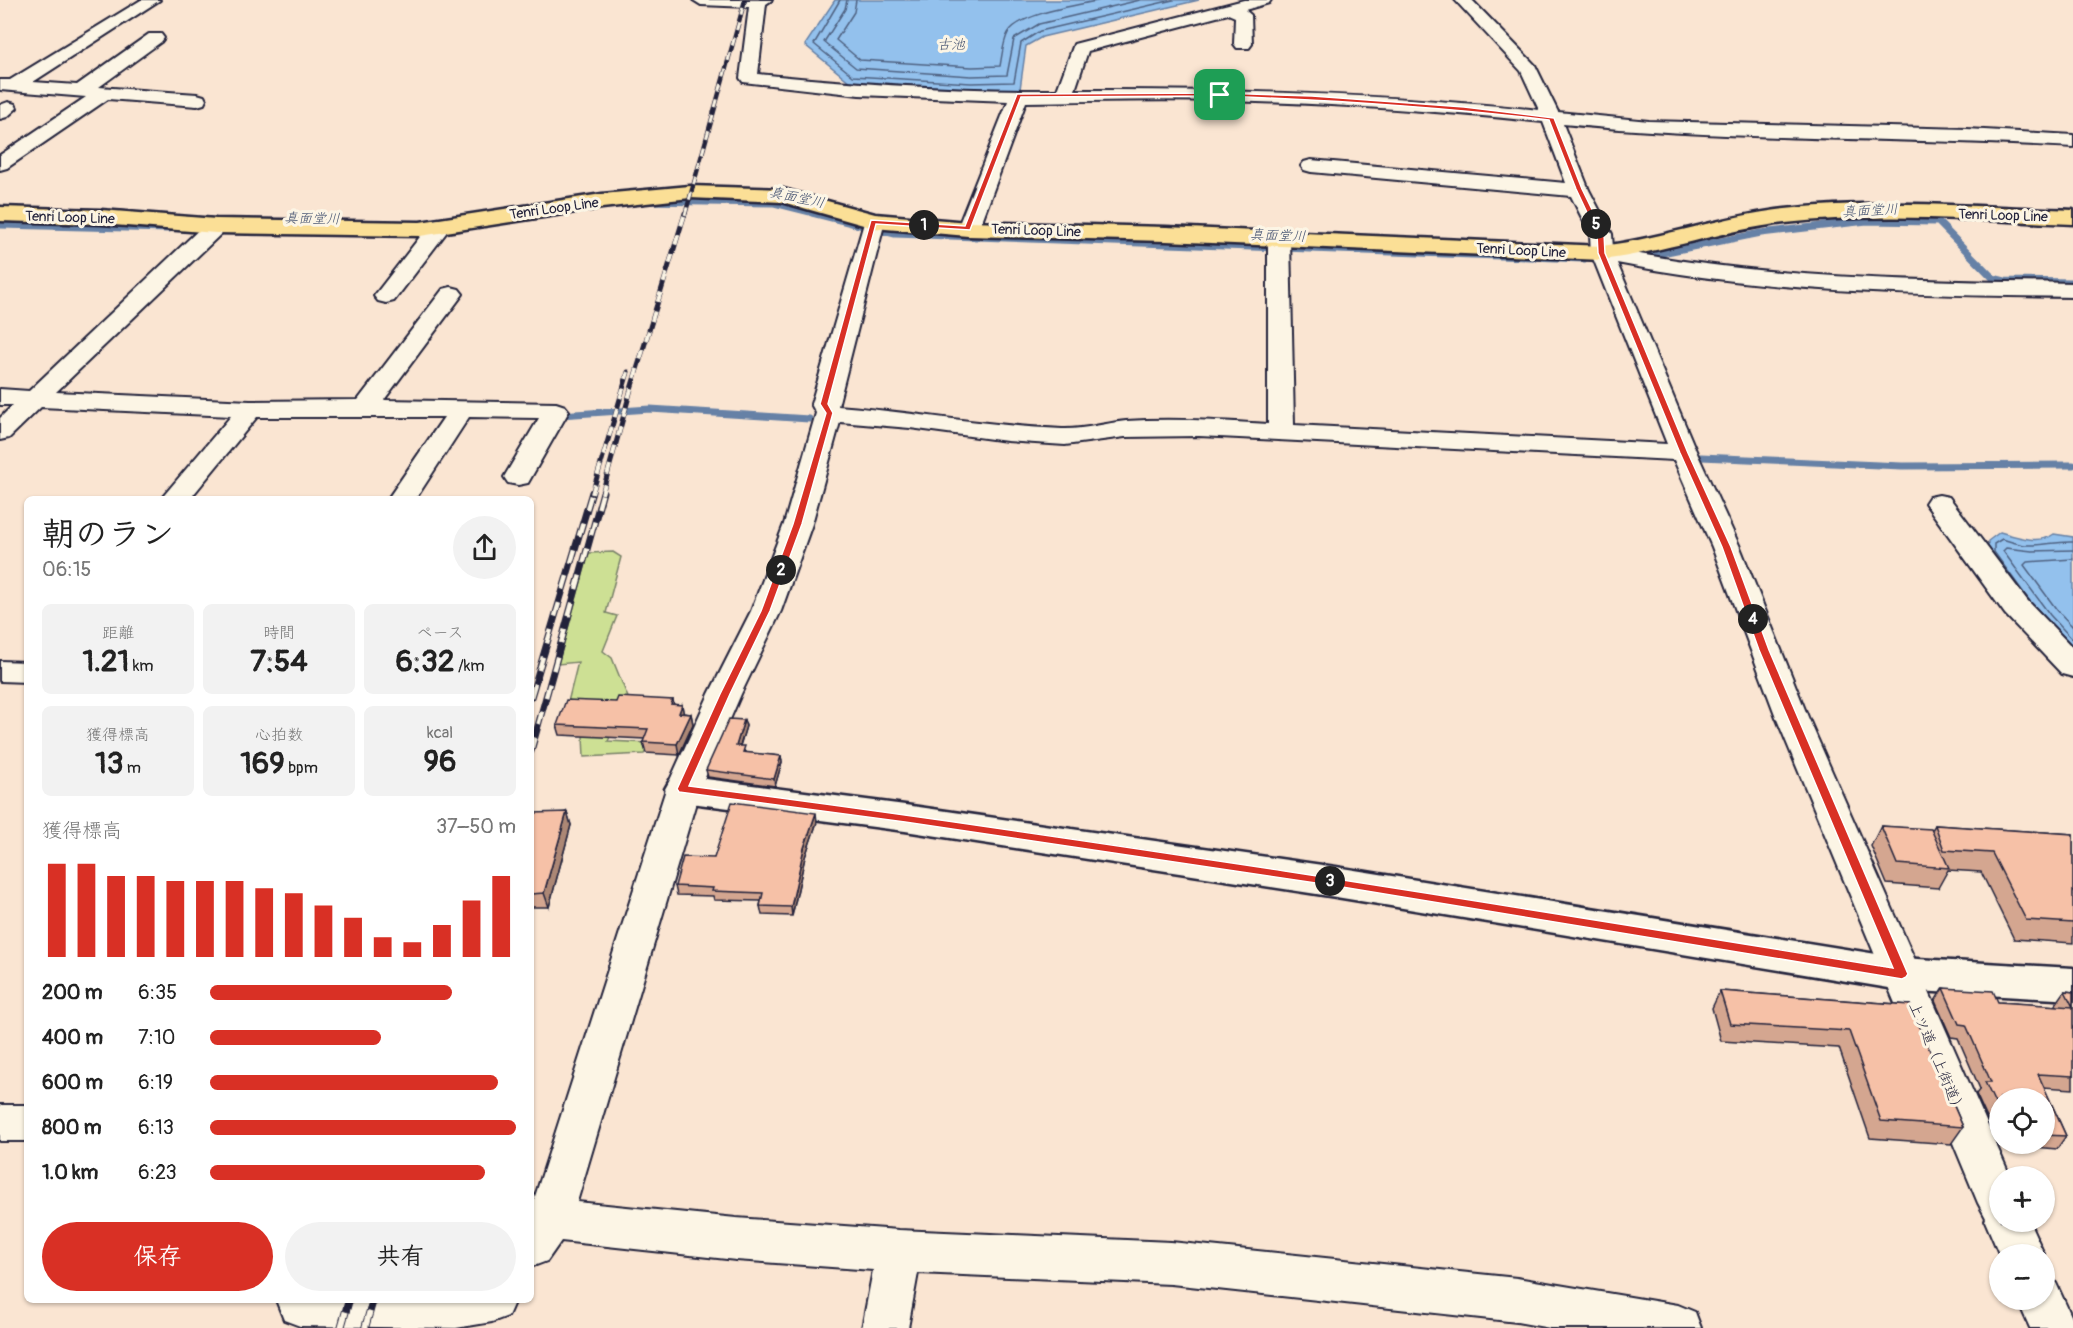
<!DOCTYPE html>
<html lang="ja">
<head>
<meta charset="utf-8">
<style>
	body { margin:0; font-family:Pangolin,"Klee One",sans-serif; background:#f2f2f2; color:#222; height:100vh; display:flex; flex-direction:column; font-size:22px; white-space:nowrap }
	* { box-sizing:border-box; margin:0 }
	p { font-size:20px; color:#767676 }
	.icon { flex:none; width:33px; height:33px; fill:none; stroke:currentColor; stroke-width:2; stroke-linecap:round; stroke-linejoin:round }
	.map { position:relative; flex:1; overflow:hidden }
	.side { position:absolute; left:24px; top:496px; width:510px; height:807px; display:flex; flex-direction:column; background:#fff; border-radius:9px; box-shadow:0 2px 4px #0004 }
	.side>* { flex:none }
	.controls { position:absolute; left:1989px; top:1088px; display:grid; gap:12px }
	.controls a { display:grid; place-items:center; width:66px; height:66px; border-radius:50%; background:#fff; box-shadow:0 2px 4px #0004; font-size:30px }
	.pin { position:absolute; display:grid; place-items:center; width:51px; height:51px; color:#fff; margin:-26px; border-radius:12px; box-shadow:0 3px 9px #0006 }
	.km { position:absolute; width:30px; height:30px; margin:-15px; border-radius:50%; background:#222; color:#fff; font-size:16px; line-height:30px; text-align:center }
	.round { display:grid; place-items:center; flex:none; width:63px; height:63px; border-radius:32px; background:#f2f2f2 }
	.overview { display:flex; align-items:center; justify-content:space-between; height:102px; padding:0 18px }
	h1 { font-size:33px; font-weight:800; line-height:45px }
	.figures { display:grid; grid-template-columns:repeat(3,1fr); gap:9px; height:102px; padding:6px 18px }
	.figures div { display:grid; align-content:center; border-radius:9px; background:#f2f2f2; text-align:center }
	.figures b { font-size:30px; font-weight:800 }
	.figures small { font-size:16px; font-weight:400 }
	.figures p { font-size:16px }
	.chart { height:168px; padding:12px 18px }
	.chart p { display:flex; justify-content:space-between }
	.chart svg { width:100%; height:108px; margin-top:6px; stroke:#d93025; stroke-width:6 }
	.action { display:flex; gap:12px; margin-top:auto; padding:12px 18px }
	.action a { flex:1; height:69px; border-radius:36px; background:#d93025; color:#fff; font-size:24px; font-weight:800; line-height:69px; text-align:center }
	.action a+a { background:#f2f2f2; color:#222 }
	ul { padding:0 18px; list-style:none; font-size:20px }
	li { display:grid; grid-template-columns:96px 72px 1fr; align-items:center; height:45px }
	li i { height:15px; border-radius:8px; background:#d93025 }
	.map>svg:first-child { display:block }
	.green { fill:#cde094; stroke:#788168; stroke-width:1.5 }
	.water { fill:#93c1ed; stroke:#6681a6; stroke-width:1.5 }
	.lines { fill:none; stroke-linecap:round; stroke-linejoin:round }
	.shore { stroke:#4f6282; stroke-width:1.5 }
	.stream-far1 { stroke:#6681a6; stroke-width:5 }
	.stream { stroke:#6681a6; stroke-width:7 }
	.street-casing { stroke:#22223b; stroke-width:4 }
	.secondary-casing { stroke:#22223b; stroke-width:5 }
	.primary-casing { stroke:#22223b; stroke-width:5 }
	.street { fill:#fcf5e5; fill-rule:evenodd }
	.secondary { fill:#fcf5e5; fill-rule:evenodd }
	.primary { fill:#fbdf96; fill-rule:evenodd }
	.rail-far3-casing { stroke:#22223b; stroke-width:4.5 }
	.rail-far2-casing { stroke:#22223b; stroke-width:5 }
	.rail-far1-casing { stroke:#22223b; stroke-width:7 }
	.rail-casing { stroke:#22223b; stroke-width:8 }
	.rail-far3 { stroke:#fcf5e5; stroke-width:3; stroke-dasharray:8; stroke-linecap:butt }
	.rail-far2 { stroke:#fcf5e5; stroke-width:4; stroke-dasharray:10; stroke-linecap:butt }
	.rail-far1 { stroke:#fcf5e5; stroke-width:4.5; stroke-dasharray:14; stroke-linecap:butt }
	.rail { stroke:#fcf5e5; stroke-width:6; stroke-dasharray:17; stroke-linecap:butt }
	.wall { fill:#d4a690; stroke:#22223b; stroke-width:1.5; fill-rule:evenodd }
	.shaded-wall { fill:#ac8775; stroke:#22223b; stroke-width:1.5 }
	.building { fill:#f6c1a7; stroke:#22223b; stroke-width:1.5 }
	.route { fill:#d93025; stroke:#fff; stroke-width:1.5; fill-rule:evenodd }
	.labels { text-anchor:middle; stroke-width:6; stroke-linejoin:round; paint-order:stroke }
	.far-water-label { font-size:14px; font-style:italic; fill:#445270; stroke:#fcf5e5 }
	.far-street-label { font-size:14px; fill:#22223b; stroke:#fcf5e5 }
	.street-label { font-size:15px; fill:#22223b; stroke:#fcf5e5 }
</style>
</head>
<body>
<div class="map">
<svg width="2073" height="1328" viewBox="0 0 2073 1328">
	<rect width="100%" height="100%" fill="#fae5d2"/>
	<filter id="ink" filterUnits="userSpaceOnUse"><feTurbulence type="fractalNoise" baseFrequency=".0167" numOctaves="2"/><feDisplacementMap in="SourceGraphic" scale="12" xChannelSelector="R" yChannelSelector="G"/><feConvolveMatrix kernelMatrix="1 2 1 2 8 2 1 2 1" color-interpolation-filters="sRGB"/></filter>
	<g filter="url(#ink)">
		<polygon class="green" points="613,552 621,557 606,613 617,616 603,651 612,658 629,700 608,741 650,743 644,754 584,757 583,736 566,710 578,662 558,664 589,553"/>
		<g class="water">
			<polygon points="835,0 1199,0 1042,37 1026,46 1020,89 971,89 850,82 805,45"/>
			<path d="M 2000,532 C 2017,537 2039,545 2054,534 L 2073,537 L 2073,661 L 1988,554 L 1988,541 Z"/>
		</g>
		<g class="lines">
			<g class="shore">
				<polyline points="840,0 814,44 853,76 971,83 1014,82 1021,43 1040,31 1173,0"/>
				<polyline points="847,0 845,9 824,42 856,68 971,76 1007,75 1014,39 1039,24 1140,0"/>
				<path d="M 856,0 L 854,12 L 836,40 L 860,60 L 972,67 L 1000,66 C 1002,56 1003,42 1008,33 C 1019,13 1080,5 1101,0"/>
				<polyline points="2073,550 2032,551 2006,548 2003,551 2050,615 2073,640"/>
				<polyline points="2073,559 2027,562 2024,565 2057,610 2073,627"/>
				<path d="M 2029,600 L 1994,552 L 1994,544 L 2002,539 C 2009,541 2018,544 2025,545 C 2042,546 2057,541 2073,542"/>
			</g>
			<polyline class="stream-far1" points="642,202 774,204 818,215"/>
			<g class="stream">
				<polyline points="812,213 895,234 1584,259"/>
				<polyline points="0,225 169,229"/>
				<polyline points="1647,256 1761,233 1867,221 1938,222 1993,278 2005,281 2073,282"/>
				<polyline points="560,415 650,409 809,419"/>
				<polyline points="1701,457 1902,466 2073,465"/>
			</g>
			<g class="street-casing">
				<g id="street">
					<polygon points="141,0 160,0 33,82 77,85 149,34 161,34 164,38 161,42 99,87 197,94 204,96 206,100 204,104 197,106 108,99 7,168 0,170 0,155 86,97 0,90 0,80 10,80"/>
					<path d="M 693,0 L 772,0 L 766,4 L 758,74 C 858,84 957,91 1057,90 L 1074,44 L 1244,0 L 1271,0 L 1269,3 L 1245,10 L 1251,15 L 1252,44 L 1249,48 L 1237,48 L 1234,44 L 1235,17 L 1228,14 L 1088,51 L 1075,90 C 1230,89 1384,94 1539,110 L 1521,71 L 1455,0 L 1472,0 L 1535,65 L 1558,112 L 1649,121 L 1967,129 L 2073,135 L 2073,147 C 1903,137 1732,141 1563,124 L 1589,190 L 1612,234 L 1613,249 C 1765,279 1918,281 2073,283 L 2073,297 C 1920,295 1768,293 1617,263 L 1697,453 L 1740,547 L 1808,717 L 2010,1176 L 2000,1176 L 2000,1221 L 2029,1221 L 2044,1254 L 2000,1254 L 2000,1256 L 1985,1221 L 1986,1218 L 1978,1203 L 1776,717 L 1712,547 L 1674,460 L 1199,436 L 1125,437 L 1065,445 L 1007,441 L 910,428 L 840,422 L 812,524 L 781,611 L 741,694 L 700,789 L 577,1202 L 736,1218 L 899,1230 L 1171,1242 L 1517,1278 L 1678,1305 L 1695,1312 L 1701,1328 L 1550,1328 L 1517,1322 L 1171,1284 L 918,1273 L 908,1328 L 862,1328 L 873,1270 L 736,1260 L 561,1241 L 547,1261 L 531,1267 L 531,1209 L 666,789 L 709,694 L 751,611 L 784,524 L 816,413 L 811,404 L 866,216 L 874,215 L 882,216 L 885,221 L 838,406 C 913,412 987,426 1062,429 C 1083,430 1105,423 1126,421 C 1173,418 1221,421 1268,424 L 1268,239 L 1271,234 L 1279,232 L 1287,234 L 1290,239 L 1294,425 L 1667,444 L 1591,253 L 1590,234 L 1571,196 L 1311,172 L 1304,170 L 1301,166 L 1304,162 L 1311,160 L 1566,183 L 1543,122 C 1436,111 1329,103 1221,101 C 1156,99 1091,101 1026,102 L 979,229 L 976,234 L 968,235 L 960,234 L 957,229 L 1008,101 L 859,95 L 743,82 L 740,78 L 749,7 L 701,5 Z"/>
					<polygon points="8,102 15,104 17,108 7,117 0,119 0,105"/>
					<polygon points="441,219 449,220 452,225 394,301 386,303 378,301 374,296 378,291 433,220"/>
					<polygon points="216,220 224,221 227,226 224,231 56,392 250,401 358,400 443,289 451,287 459,289 463,294 384,400 556,403 565,406 569,411 528,483 518,485 508,483 504,477 539,418 469,417 415,500 387,500 444,417 257,417 189,500 160,500 231,416 41,407 9,438 0,440 0,418 13,405 0,405 0,389 29,391 208,221"/>
					<polygon points="1939,495 1949,497 2027,600 2073,648 2073,677 2062,674 2005,614 1925,503 1929,497"/>
					<polygon points="0,661 27,662 27,682 0,681"/>
					<rect x="0" y="1105" width="27" height="36"/>
					<polygon points="2044,1279 2056,1283 2073,1320 2073,1328 2030,1328 2017,1299 2044,1299"/>
					<polygon points="276,1300 515,1300 508,1316 492,1322 456,1328 300,1326 284,1320"/>
				</g>
			</g>
			<g class="secondary-casing">
				<polygon id="secondary" points="683,776 905,805 1336,867 1901,958 2073,968 2073,1000 1901,990 1336,897 905,831 683,802 670,798 665,789 670,780"/>
			</g>
			<g class="primary-casing">
				<path id="primary" d="M 690,186 L 783,189 L 875,214 L 968,222 L 1166,227 L 1602,246 C 1664,238 1723,216 1785,209 C 1881,198 1977,207 2073,210 L 2073,224 C 1977,220 1881,212 1785,223 C 1723,230 1664,252 1602,260 L 1166,241 L 968,236 L 874,228 L 782,202 L 690,198 L 602,208 L 420,236 L 216,233 L 101,224 L 0,221 L 0,207 L 101,210 L 216,219 L 420,222 L 602,194 Z"/>
			</g>
			<use href="#street" class="street"/>
			<use href="#secondary" class="secondary"/>
			<use href="#primary" class="primary"/>
			<g class="rail-far3-casing">
				<polyline id="rail-far3" points="685,215 745,0"/>
			</g>
			<g class="rail-far2-casing">
				<g id="rail-far2">
					<polyline points="592,494 628,372"/>
					<polyline points="602,494 631,389 685,213"/>
				</g>
			</g>
			<g class="rail-far1-casing">
				<g id="rail-far1">
					<polyline points="531,697 592,492"/>
					<polyline points="531,751 603,492"/>
				</g>
			</g>
			<g class="rail-casing">
				<g id="rail">
					<polyline points="341,1328 349,1300"/>
					<polyline points="365,1328 373,1300"/>
				</g>
			</g>
			<use href="#rail-far3" class="rail-far3"/>
			<use href="#rail-far2" class="rail-far2"/>
			<use href="#rail-far1" class="rail-far1"/>
			<use href="#rail" class="rail"/>
		</g>
		<g class="wall">
			<polygon points="673,700 674,705 682,705 683,713 691,714 693,724 679,755 646,753 643,742 645,739 560,735 557,725 616,702"/>
			<polygon points="744,720 746,726 740,746 746,753 781,756 782,762 775,786 708,777 706,770"/>
			<polygon points="567,812 571,825 549,907 531,907 531,821"/>
			<polygon points="817,822 805,857 792,916 762,915 760,906 761,901 714,900 713,896 677,895 675,886 714,858"/>
			<polygon points="1935,825 2073,834 2073,943 2014,939 1981,872 1948,870 1938,888 1887,884 1871,846 1881,826 1932,830"/>
			<path d="M 1943,988 L 1998,1002 L 2057,1006 L 2056,1004 L 2065,991 L 2073,992 L 2073,1089 L 2044,1087 L 2066,1136 L 2057,1149 L 1999,1144 L 1976,1094 L 1980,1089 L 1958,1038 L 1951,1037 L 1935,1001 ZM 2000,1098 L 2044,1098 L 2044,1143 L 2000,1143 Z"/>
			<polygon points="1720,991 1910,1005 1963,1127 1951,1144 1870,1138 1839,1048 1721,1041 1712,1008"/>
		</g>
		<g class="shaded-wall">
			<polygon points="682,705 684,716 679,713"/>
			<polygon points="691,714 693,724 679,755 677,744"/>
			<polygon points="744,720 746,726 738,752 736,746"/>
			<polygon points="781,756 782,762 775,786 774,779"/>
			<polygon points="567,812 571,825 549,907 544,893"/>
			<polygon points="816,813 817,822 805,857 792,916 791,907 804,848"/>
		</g>
		<g class="building">
			<polygon points="618,697 673,700 671,704 682,705 679,713 691,714 677,744 643,742 648,729 557,725 566,700 616,702"/>
			<polygon points="729,719 744,720 736,746 745,746 743,752 781,756 774,779 706,770"/>
			<polygon points="732,802 816,813 804,848 791,907 760,906 763,893 712,891 713,888 675,886 683,857 714,858"/>
			<polygon points="567,812 544,893 531,894 531,821 533,813"/>
			<polygon points="1935,825 2073,834 2073,923 2026,920 1992,853 1944,850"/>
			<polygon points="1881,826 1931,829 1949,868 1897,864"/>
			<polygon points="1943,988 1993,991 1998,1002 2073,1007 2065,991 2073,992 2073,1076 2038,1074 2066,1136 2044,1135 2044,1098 2000,1098 2000,1114 1985,1082 1991,1082 1966,1025 1959,1024"/>
			<polygon points="1720,991 1910,1005 1963,1127 1881,1121 1849,1031 1730,1024"/>
		</g>
	</g>
	<path class="route" d="M 1220,93 L 1312,96 L 1464,107 L 1554,118 L 1582,189 L 1604,234 L 1605,253 L 1688,453 L 1731,547 L 1769,650 L 1908,974 L 1906,977 L 1902,979 L 1336,886 L 905,822 L 679,792 L 677,789 L 720,694 L 761,611 L 793,524 L 826,413 L 820,404 L 871,220 L 965,226 L 1017,94 ZM 1220,96 C 1330,100 1440,107 1549,120 L 1576,189 L 1597,234 L 1598,253 L 1680,453 L 1722,547 L 1759,650 L 1893,968 C 1492,903 1092,838 689,786 L 730,694 L 770,611 L 802,524 L 833,413 L 828,404 L 876,224 L 970,230 L 1021,97 Z"/>
	<g class="labels">
		<g class="far-water-label">
			<text x="951" y="49">古池</text>
			<text transform="translate(797 197) rotate(12)" y="5">真面堂川</text>
			<text transform="translate(1870 210) rotate(-3)" y="5">真面堂川</text>
			<text transform="translate(312 218) rotate(1)" y="5">真面堂川</text>
			<text transform="translate(1278 235) rotate(2)" y="5">真面堂川</text>
		</g>
		<g class="far-street-label">
			<text transform="translate(554 208) rotate(-8)" y="5">Tenri Loop Line</text>
			<text transform="translate(2003 215) rotate(2)" y="5">Tenri Loop Line</text>
			<text transform="translate(70 217) rotate(2)" y="5">Tenri Loop Line</text>
			<text transform="translate(1036 230) rotate(2)" y="5">Tenri Loop Line</text>
			<text transform="translate(1521 250) rotate(3)" y="5">Tenri Loop Line</text>
		</g>
		<g class="street-label">
			<text transform="translate(1937 1058) rotate(67)" y="5">上ツ道（上街道）</text>
		</g>
	</g>
</svg>
<div class="controls">
<a><svg class="icon" aria-label="locate" viewBox="0 0 24 24"><circle cx="12" cy="12" r="6"/><path d="M12 2v4M12 18v4M2 12h4M18 12h4"/></svg></a>
<a>+</a>
<a>−</a>
</div>
<div class="pin" style="left:1220px;top:95px;background:#1e9e55"><svg class="icon" aria-label="arrive" viewBox="0 0 24 24"><path d="M6 21V4h12l-3 4 3 4H6"/></svg></div>
<b class="km" style="left:924px;top:225px">1</b>
<b class="km" style="left:781px;top:570px">2</b>
<b class="km" style="left:1330px;top:881px">3</b>
<b class="km" style="left:1753px;top:619px">4</b>
<b class="km" style="left:1596px;top:224px">5</b>
<section class="side">
<div class="overview"><div><h1>朝のラン</h1><p>06:15</p></div><a class="round"><svg class="icon" aria-label="share" viewBox="0 0 24 24"><path d="M12 15V3M7 8l5-5 5 5M5 13v7h14v-7"/></svg></a></div>
<div class="figures">
<div><p>距離</p><b>1.21<small> km</small></b></div>
<div><p>時間</p><b>7:54</b></div>
<div><p>ペース</p><b>6:32<small> /km</small></b></div>
</div>
<div class="figures">
<div><p>獲得標高</p><b>13<small> m</small></b></div>
<div><p>心拍数</p><b>169<small> bpm</small></b></div>
<div><p>kcal</p><b>96</b></div>
</div>
<div class="chart"><p><span>獲得標高</span>37–50 m</p>
<svg viewBox="0 0 160 44" preserveAspectRatio="none"><path d="M5 44V6M15 44V6M25 44V11M35 44V11M45 44V13M55 44V13M65 44V13M75 44V16M85 44V18M95 44V23M105 44V28M115 44V36M125 44V38M135 44V31M145 44V21M155 44V11"/></svg>
</div>
<ul>
<li><b>200 m</b>6:35<i style="width:79%"></i></li>
<li><b>400 m</b>7:10<i style="width:56%"></i></li>
<li><b>600 m</b>6:19<i style="width:94%"></i></li>
<li><b>800 m</b>6:13<i style="width:100%"></i></li>
<li><b>1.0 km</b>6:23<i style="width:90%"></i></li>
</ul>
<div class="action"><a>保存</a><a>共有</a></div>
</section>
</div>
</body>
</html>
